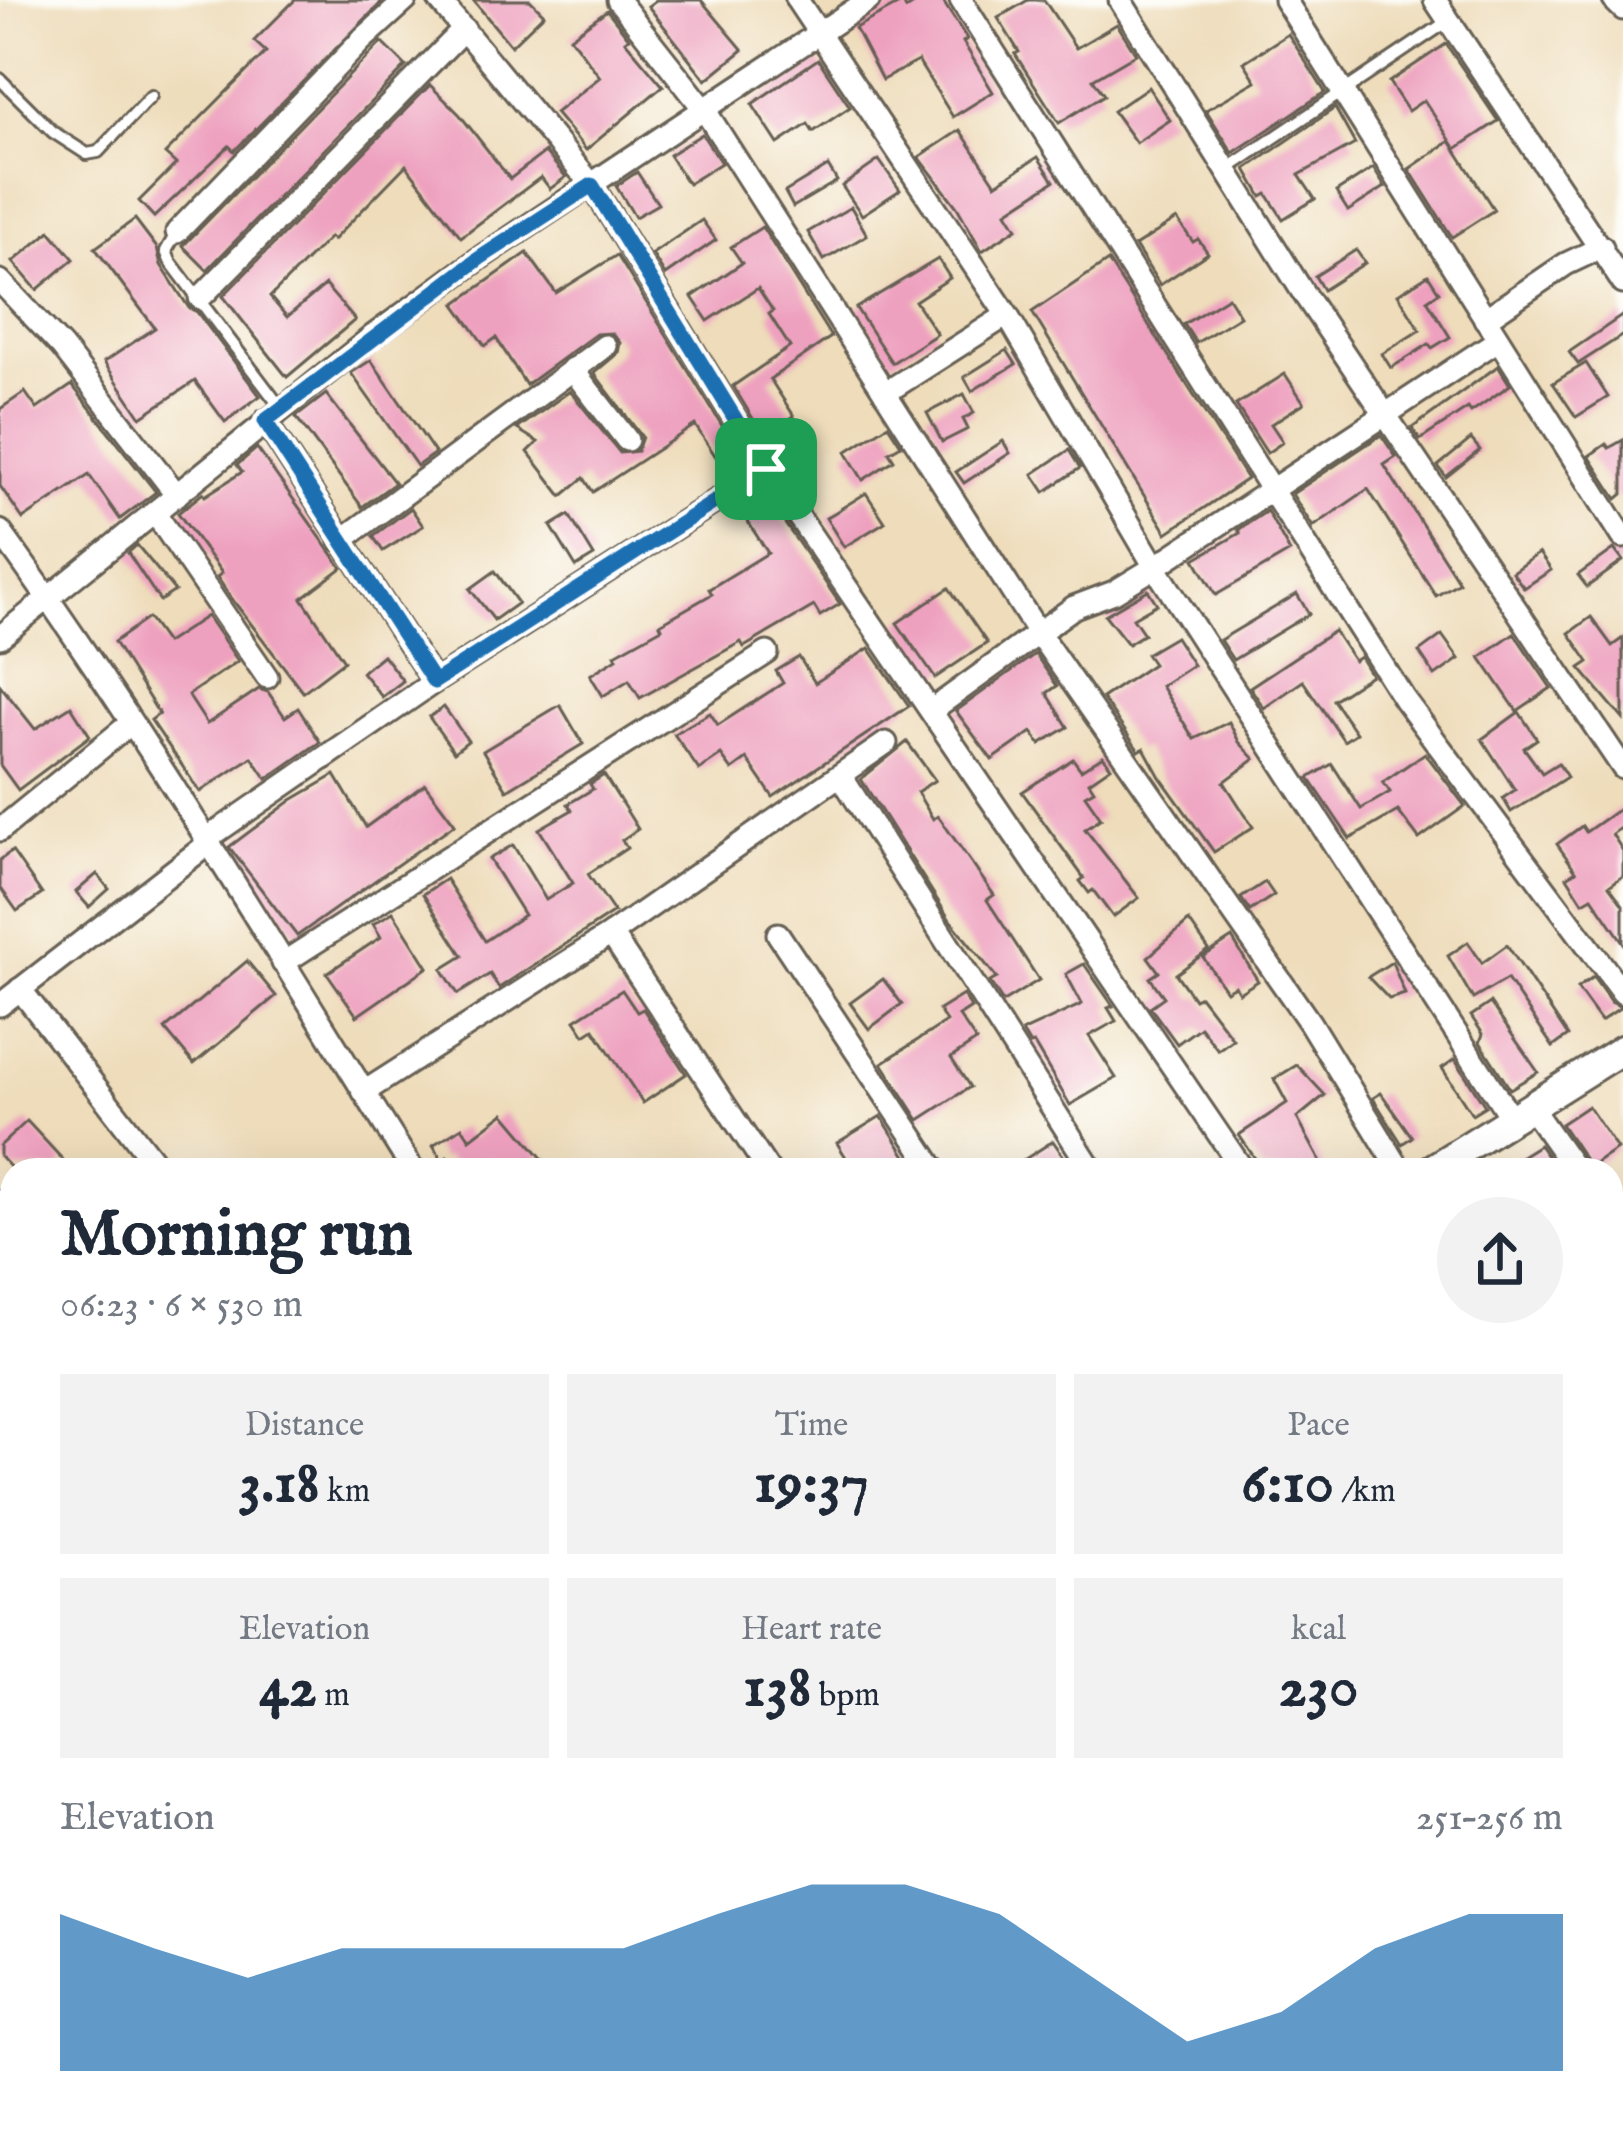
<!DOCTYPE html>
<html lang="en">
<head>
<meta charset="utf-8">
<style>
	body { margin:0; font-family:"IM FELL English",serif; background:#f2f2f3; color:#1f2937; height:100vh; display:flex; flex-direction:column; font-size:45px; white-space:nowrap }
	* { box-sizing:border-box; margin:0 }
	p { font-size:39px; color:#747a83 }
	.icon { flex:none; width:66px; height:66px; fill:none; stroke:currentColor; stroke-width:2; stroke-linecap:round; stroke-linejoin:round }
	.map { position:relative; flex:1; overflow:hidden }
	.side { position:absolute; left:0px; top:1158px; width:1623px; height:975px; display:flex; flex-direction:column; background:#fff; border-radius:36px 36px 0 0; box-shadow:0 12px 48px #0002 }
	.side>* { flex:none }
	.pin { position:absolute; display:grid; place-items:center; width:102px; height:102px; color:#fff; margin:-51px; border-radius:24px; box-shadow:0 6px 18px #0006 }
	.round { display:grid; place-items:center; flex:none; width:126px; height:126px; border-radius:63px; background:#f2f2f3 }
	.summary { display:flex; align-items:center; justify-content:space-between; height:204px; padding:0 60px }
	h1 { font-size:66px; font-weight:700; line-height:90px }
	.metrics { display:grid; grid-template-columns:repeat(3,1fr); gap:18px; height:204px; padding:12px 60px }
	.metrics div { display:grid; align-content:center; border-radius:0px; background:#f2f2f3; text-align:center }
	.metrics b { font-size:60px; font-weight:700 }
	.metrics small { font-size:33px; font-weight:400 }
	.metrics p { font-size:33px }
	.chart { height:336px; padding:24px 60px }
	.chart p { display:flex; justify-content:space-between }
	.chart svg { width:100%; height:216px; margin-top:12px; fill:#1f6fb2; opacity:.7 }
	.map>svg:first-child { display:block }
	.building { fill:#eea1bf }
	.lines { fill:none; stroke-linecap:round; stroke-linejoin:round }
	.service-casing { stroke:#665f53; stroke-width:16 }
	.minor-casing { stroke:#665f53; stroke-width:27 }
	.tertiary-casing { stroke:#665f53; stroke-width:33 }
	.service { stroke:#fff; stroke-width:10 }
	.minor { stroke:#fff; stroke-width:21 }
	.tertiary { stroke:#fff; stroke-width:27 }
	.route-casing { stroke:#fff; stroke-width:24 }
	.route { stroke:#1f6fb2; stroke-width:15 }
</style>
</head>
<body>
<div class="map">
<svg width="1623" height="2131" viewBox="0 0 1623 2131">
	<rect width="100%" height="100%" fill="#fdfcf7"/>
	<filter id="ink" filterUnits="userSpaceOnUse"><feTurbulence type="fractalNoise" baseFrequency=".00833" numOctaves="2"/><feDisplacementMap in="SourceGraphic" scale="24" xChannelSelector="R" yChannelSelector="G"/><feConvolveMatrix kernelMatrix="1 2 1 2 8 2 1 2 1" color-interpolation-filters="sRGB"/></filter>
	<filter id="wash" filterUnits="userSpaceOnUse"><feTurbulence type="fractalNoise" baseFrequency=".004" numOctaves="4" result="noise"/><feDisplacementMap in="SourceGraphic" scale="48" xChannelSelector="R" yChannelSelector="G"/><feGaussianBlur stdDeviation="2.7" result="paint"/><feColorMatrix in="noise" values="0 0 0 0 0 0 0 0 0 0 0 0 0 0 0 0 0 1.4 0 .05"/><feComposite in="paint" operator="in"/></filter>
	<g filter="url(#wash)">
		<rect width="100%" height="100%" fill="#eedcba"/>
		<g id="blocks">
			<g class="building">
				<polygon points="295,0 384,0 234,151 229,146 154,217 139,201 176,164 165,154 266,52 254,41"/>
				<polygon points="473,0 530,0 544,14 511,46"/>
				<polygon points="656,0 701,0 743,50 706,80 648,6"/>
				<polygon points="920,0 942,0 967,39 963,42 993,92 953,117 918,61 882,80 855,28 903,2 906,9"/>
				<polygon points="1028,0 1044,0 1076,48 1117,24 1136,54 1093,79 1104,95 1059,123 1015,54 1019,52 998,18"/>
				<polygon points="607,10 629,38 625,41 663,86 586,150 555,113 600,77 570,37"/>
				<polygon points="1288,34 1325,92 1233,153 1206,110 1256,81 1244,62"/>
				<polygon points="382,42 406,66 207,270 183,246"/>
				<polygon points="1446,44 1498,121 1456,149 1424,100 1408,111 1389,82"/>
				<polygon points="818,59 850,107 813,132 808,124 778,144 752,104"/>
				<polygon points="430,85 460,115 510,179 545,152 566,177 550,189 541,177 461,237 406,165 333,240 330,237 270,297 287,317 325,285 355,320 287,377 223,296"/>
				<polygon points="1148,87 1170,120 1136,143 1113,111"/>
				<polygon points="1335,108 1355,144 1299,175 1315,199 1283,219 1267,194 1262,197 1246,169"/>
				<polygon points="960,130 996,184 1038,157 1054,181 1007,212 1017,228 982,251 957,207 919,157"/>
				<polygon points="702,134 721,163 688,184 669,155"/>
				<polygon points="1450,141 1494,210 1452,237 1409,169"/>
				<polygon points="879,160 900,190 862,215 842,186"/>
				<polygon points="828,166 837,181 793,207 785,192"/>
				<polygon points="1373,168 1385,187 1348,211 1336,192"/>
				<polygon points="637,172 658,204 635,217 616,186"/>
				<polygon points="851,207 867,235 824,260 808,232"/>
				<polygon points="135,219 157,248 161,265 189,308 197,312 260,396 225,422 195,381 141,417 104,362 155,328 95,248"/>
				<polygon points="1177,219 1193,242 1198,239 1208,253 1160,285 1135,246"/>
				<polygon points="702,220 716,240 665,275 652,254"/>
				<polygon points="762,227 831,337 770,379 794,416 763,435 733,386 790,347 769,314 773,311 758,288 708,321 692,297 742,263 731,247"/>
				<polygon points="50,231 74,259 37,290 13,262"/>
				<polygon points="1356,250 1365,263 1323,290 1315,276"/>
				<polygon points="527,253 556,293 617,255 740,455 722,466 695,425 593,492 584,478 562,496 528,452 538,442 517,429 570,391 620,453 637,451 642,437 594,373 618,353 620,343 612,333 596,334 526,385 496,338 485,346 455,304"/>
				<polygon points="938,259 950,278 915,301 937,334 892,363 856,308"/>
				<polygon points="1108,261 1247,479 1167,533 1032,312"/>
				<polygon points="1428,275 1439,292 1427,300 1450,337 1432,348 1429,344 1391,368 1382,354 1420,330 1398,294"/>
				<polygon points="1228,297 1240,316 1196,343 1184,324"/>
				<polygon points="1623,315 1623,335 1578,364 1569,352"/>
				<polygon points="1007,350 1016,364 972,391 964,377"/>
				<polygon points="371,360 435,453 417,466 351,373"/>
				<polygon points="1586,363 1608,397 1576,417 1553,383"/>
				<polygon points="1498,366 1510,385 1471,412 1468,408 1420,440 1412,428"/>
				<polygon points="1285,374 1304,403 1271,424 1283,442 1267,453 1236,405"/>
				<polygon points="72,385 156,492 120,519 89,475 23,519 0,486 0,409 25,392 37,409"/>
				<polygon points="326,394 395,483 362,507 296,417"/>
				<polygon points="964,394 974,413 963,419 968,429 942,442 927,413"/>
				<polygon points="888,425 901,445 889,452 894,460 863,480 846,452"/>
				<polygon points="1381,435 1396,457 1384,465 1459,582 1436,596 1368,489 1313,527 1292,494"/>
				<polygon points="1471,439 1480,450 1446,477 1438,466"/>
				<polygon points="1623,440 1623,494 1617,499 1589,456 1606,444 1609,448"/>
				<polygon points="1003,441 1010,453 964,483 956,472"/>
				<polygon points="257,448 342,568 302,598 344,661 303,692 232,599 217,577 222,573 178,513 203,493 205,496 242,472 237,465"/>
				<polygon points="1069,450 1080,468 1045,492 1033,474"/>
				<polygon points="762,490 840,604 820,616 814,606 744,647 741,642 640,698 629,680 603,696 590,675 617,658 615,654 662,628 660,624 712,594 709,589 768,553 737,505"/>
				<polygon points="866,493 885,522 844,547 826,518"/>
				<polygon points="411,508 423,526 383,551 373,536"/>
				<polygon points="1267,511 1290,552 1216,595 1195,559 1240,533 1238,530"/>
				<polygon points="569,515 594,556 576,567 551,526"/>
				<polygon points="137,545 175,591 160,601 128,553"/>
				<polygon points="1614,549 1623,561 1587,587 1578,575"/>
				<polygon points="1539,553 1551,570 1524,588 1512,572"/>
				<polygon points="495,571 518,603 494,620 470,589"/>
				<polygon points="949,588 987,643 935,678 897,623"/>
				<polygon points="1148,590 1157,604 1133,618 1144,634 1128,644 1105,615"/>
				<polygon points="1297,594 1309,614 1233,660 1220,640"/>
				<polygon points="207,616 238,661 188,695 207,724 259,689 268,692 285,717 298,708 320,742 267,779 252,757 200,792 151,720 159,714 114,642 148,618 166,643"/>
				<polygon points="1591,617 1612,646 1623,638 1623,719 1580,668 1589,662 1569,633"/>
				<polygon points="1334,631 1354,661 1360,657 1371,675 1333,700 1356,733 1344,741 1303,681 1264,708 1250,687"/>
				<polygon points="1514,633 1551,688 1517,711 1480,657"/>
				<polygon points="1442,635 1459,659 1435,676 1419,652"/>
				<polygon points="1175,637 1193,665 1161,686 1194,739 1229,722 1239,742 1255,759 1224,782 1253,827 1214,852 1160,777 1144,748 1139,751 1102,698 1153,664 1146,654"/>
				<polygon points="869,648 909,706 773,797 747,759 732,770 721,755 699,770 674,734 710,713 718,725 783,683 776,671 799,657 815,683"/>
				<polygon points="1035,654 1057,686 1047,693 1068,727 1040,744 1032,732 992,760 956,711"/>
				<polygon points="383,655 403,681 382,697 362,672"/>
				<polygon points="0,685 35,729 71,706 90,736 18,790 0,765"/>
				<polygon points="560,705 583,744 507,790 483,751"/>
				<polygon points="444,707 468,741 454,752 429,717"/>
				<polygon points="1519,712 1537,739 1524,748 1542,773 1558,763 1567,777 1511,812 1503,798 1515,790 1482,739"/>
				<polygon points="907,742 935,780 917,792 933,819 938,816 994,895 987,900 1039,980 1003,1002 990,982 997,978 950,920 861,779"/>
				<polygon points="1425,753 1465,806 1419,839 1398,811 1350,839 1309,778 1332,764 1361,809 1390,792 1383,782"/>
				<polygon points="1103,756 1111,767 1089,782 1094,790 1085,795 1101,818 1085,829 1139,898 1113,917 1093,890 1089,893 1080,881 1084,878 1022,792 1073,759 1081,770"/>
				<polygon points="335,775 366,827 425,784 455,824 297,936 229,847 292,800"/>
				<polygon points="604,775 638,829 622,840 627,848 588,874 614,912 499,988 490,974 458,994 442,969 463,956 423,894 446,879 485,941 524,915 489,859 513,845 546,900 573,883 539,829 572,810 568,804 593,789 590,784"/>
				<polygon points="1623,806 1623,826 1612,834 1623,851 1623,876 1609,886 1623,905 1623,942 1592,897 1583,902 1567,877 1576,871 1557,844 1582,826 1586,832"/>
				<polygon points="12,851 42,894 17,911 0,887 0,860"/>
				<polygon points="97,874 109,889 89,907 76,892"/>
				<polygon points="1265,882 1274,895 1250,911 1241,898"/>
				<polygon points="393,912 428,967 357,1016 327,973 381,937 373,924"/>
				<polygon points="1189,921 1209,950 1176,974 1194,999 1200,996 1233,1039 1218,1050 1200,1027 1177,1044 1150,1007 1164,997 1150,978 1159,972 1148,957"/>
				<polygon points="1232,938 1258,981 1239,993 1235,986 1226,991 1203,957"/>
				<polygon points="1468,942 1482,963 1507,945 1568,1036 1553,1047 1507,979 1473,999 1448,956"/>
				<polygon points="247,961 276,996 194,1064 165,1029"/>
				<polygon points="1392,962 1405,994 1389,999 1368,977"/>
				<polygon points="1084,964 1113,1006 1108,1008 1116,1021 1089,1036 1116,1078 1070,1105 1034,1044 1030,1045 1022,1032 1082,1004 1066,974"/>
				<polygon points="1593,977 1611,1002 1621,1007 1601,1021 1577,988"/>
				<polygon points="883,979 902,1004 869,1029 850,1003"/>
				<polygon points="622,990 637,1012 643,1009 686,1074 643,1103 594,1029 585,1035 575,1020"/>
				<polygon points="963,995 971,1008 959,1016 976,1041 951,1058 970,1087 919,1120 882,1063 946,1022 939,1010"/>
				<polygon points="1490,1003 1538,1072 1510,1089 1480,1042 1483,1034 1471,1016"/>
				<polygon points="1455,1059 1485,1106 1472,1114 1442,1068"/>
				<polygon points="1297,1065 1325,1095 1297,1118 1325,1170 1263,1170 1239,1135 1287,1103 1274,1079"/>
				<polygon points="1381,1093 1412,1137 1402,1144 1373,1098"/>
				<polygon points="1588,1106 1617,1149 1590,1167 1561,1124"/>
				<polygon points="504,1113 552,1170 455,1170 447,1157 442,1160 433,1145 462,1127 470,1139"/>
				<polygon points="881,1116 911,1164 901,1170 854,1170 837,1143"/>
				<polygon points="27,1121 65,1162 57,1170 13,1170 0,1156 0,1146"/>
				<polygon points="1053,1141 1073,1170 1008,1170"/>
				<polygon points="1539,1145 1557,1170 1499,1170"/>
			</g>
		</g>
	</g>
	<g filter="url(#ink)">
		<use href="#blocks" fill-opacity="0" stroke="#665f53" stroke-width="3"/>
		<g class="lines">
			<g class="service-casing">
				<g id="service">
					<polyline points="0,79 53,132 87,154 98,152 151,96"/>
					<polyline points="1226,170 1448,21"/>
					<polyline points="177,232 166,251 170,261 281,408"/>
					<polyline points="0,1359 12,1377"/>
					<polyline points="0,1543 12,1534"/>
					<polyline points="1611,2057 1623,2079"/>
				</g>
			</g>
			<g class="minor-casing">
				<g id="minor">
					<polyline points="439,0 592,185 766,469 1243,1170"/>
					<polyline points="618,0 704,109 1039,634 1310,1023 1400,1170"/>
					<polyline points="797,0 1007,315 1155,567 1511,1118"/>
					<polyline points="961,0 1404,699 1623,993"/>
					<polyline points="1120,0 1304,294 1623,768"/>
					<polyline points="1285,0 1623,537"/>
					<polyline points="1435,0 1623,283"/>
					<polyline points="1614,0 1623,9"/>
					<polyline points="177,232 362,40 406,0"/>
					<polyline points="0,281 62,347 177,495"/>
					<polyline points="200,298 464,29"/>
					<polyline points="1485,319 1566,264 1602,247"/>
					<polyline points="572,369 627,440"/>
					<polyline points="885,393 1007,315"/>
					<polyline points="265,421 434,682"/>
					<polyline points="155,513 267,677"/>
					<path d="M 0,531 C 149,736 278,956 413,1170"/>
					<polyline points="341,541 605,346"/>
					<polyline points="0,637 373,336 480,258 869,0"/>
					<polyline points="932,710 1074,607 1114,592 1155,567 1498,340"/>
					<polyline points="841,776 1092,1170"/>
					<polyline points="0,830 130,724"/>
					<polyline points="205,840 434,682 766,469"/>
					<polyline points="611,934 768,1170"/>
					<polyline points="778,934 935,1170"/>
					<polyline points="283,963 767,653"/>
					<polyline points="20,989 160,1170"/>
					<polyline points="0,1005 208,844"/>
					<polyline points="364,1092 611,934 886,743"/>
					<polyline points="1530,1106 1575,1170"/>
					<polyline points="0,1201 12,1216"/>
					<polyline points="1611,1221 1623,1239"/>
					<polyline points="1611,1455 1620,1472"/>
					<polyline points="1611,1608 1623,1606"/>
					<polyline points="1611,1901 1623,1927"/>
					<polyline points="160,2121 167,2131"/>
					<polyline points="318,2121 325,2131"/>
					<polyline points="515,2121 522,2131"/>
					<polyline points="679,2121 686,2131"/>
				</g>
			</g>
			<g class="tertiary-casing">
				<g id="tertiary">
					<polyline points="1430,1170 1623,1049"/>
					<polyline points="1611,1972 1623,1966"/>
					<polyline points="0,2109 12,2102"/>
					<polyline points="1124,2121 1132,2131"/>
					<polyline points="1334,2131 1350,2121"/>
				</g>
			</g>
			<use href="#service" class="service"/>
			<use href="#minor" class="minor"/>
			<use href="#tertiary" class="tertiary"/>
		</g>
	</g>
	<g class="lines" filter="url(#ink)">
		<g class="route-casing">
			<polygon id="route" points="592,185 766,469 434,682 265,421 480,258"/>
		</g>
		<use href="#route" class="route"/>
	</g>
</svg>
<div class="pin" style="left:766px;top:469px;background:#1e9e55"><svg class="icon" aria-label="arrive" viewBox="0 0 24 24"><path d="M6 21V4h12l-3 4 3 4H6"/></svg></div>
<section class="side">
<div class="summary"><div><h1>Morning run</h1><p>06:23 · 6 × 530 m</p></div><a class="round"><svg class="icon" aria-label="share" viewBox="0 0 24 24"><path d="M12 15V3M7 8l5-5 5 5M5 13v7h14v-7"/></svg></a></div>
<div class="metrics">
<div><p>Distance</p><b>3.18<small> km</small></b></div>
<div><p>Time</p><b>19:37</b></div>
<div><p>Pace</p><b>6:10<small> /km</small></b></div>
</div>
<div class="metrics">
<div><p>Elevation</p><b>42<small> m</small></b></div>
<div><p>Heart rate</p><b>138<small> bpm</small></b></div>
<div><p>kcal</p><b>230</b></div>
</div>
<div class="chart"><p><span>Elevation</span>251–256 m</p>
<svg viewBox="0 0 160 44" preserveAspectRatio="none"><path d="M0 44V12L10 19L20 25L30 19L40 19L50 19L60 19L70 12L80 6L90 6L100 12L110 25L120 38L130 32L140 19L150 12L160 12V44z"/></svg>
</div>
</section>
</div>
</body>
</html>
